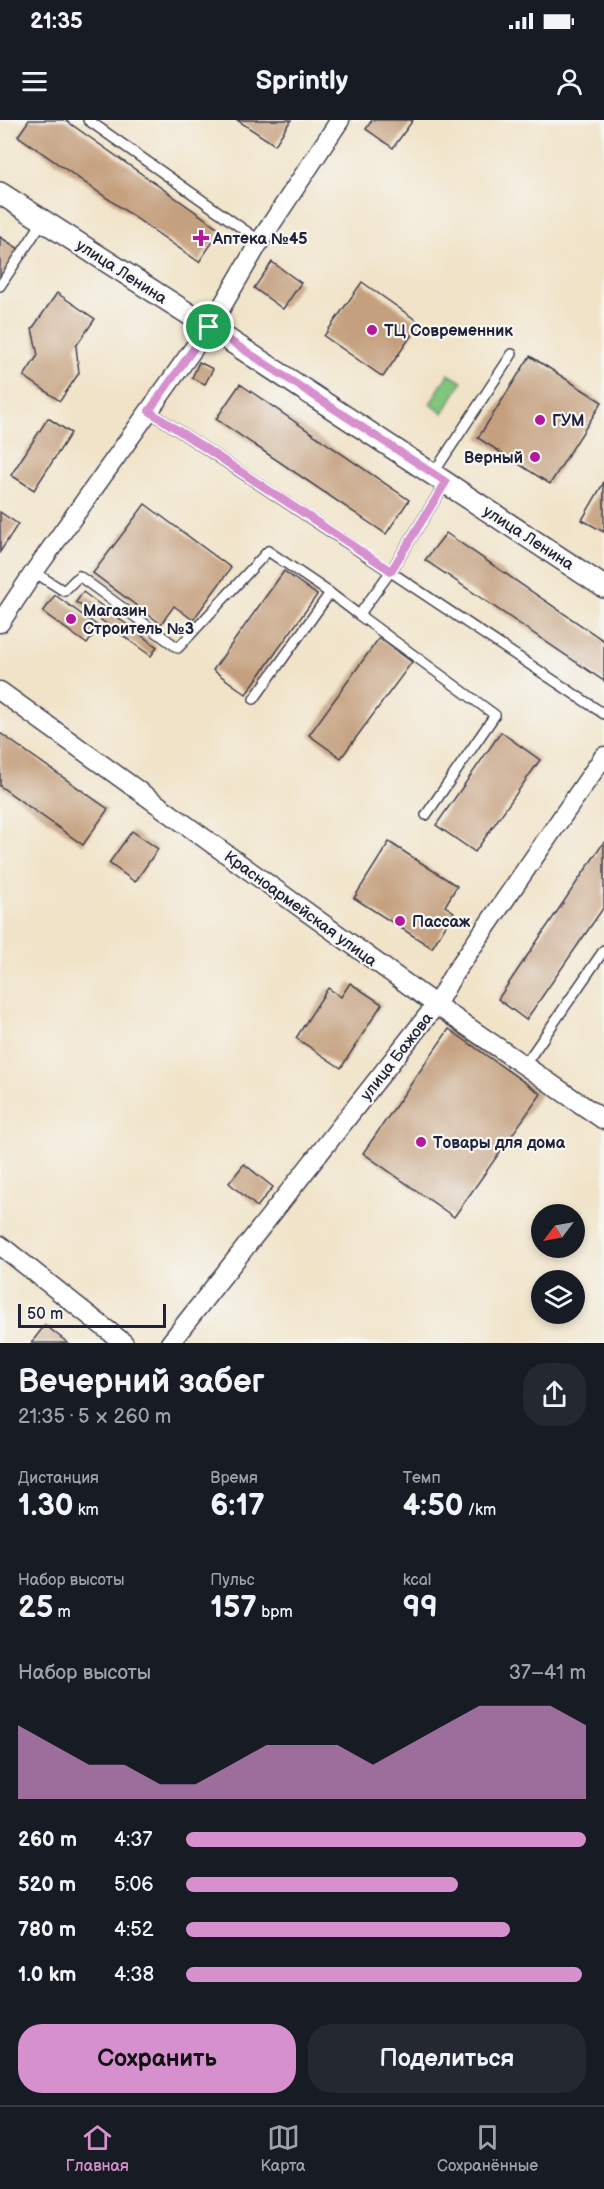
<!DOCTYPE html>
<html lang="ru">
<head>
<meta charset="utf-8">
<style>
	body { margin:0; font-family:"Balsamiq Sans",sans-serif; background:#242831; color:#f1f3f6; height:100vh; display:flex; flex-direction:column; font-size:22px; white-space:nowrap }
	* { box-sizing:border-box; margin:0 }
	p { font-size:20px; color:#9ea1a6 }
	.icon { flex:none; width:33px; height:33px; fill:none; stroke:currentColor; stroke-width:2; stroke-linecap:round; stroke-linejoin:round }
	.map { position:relative; height:1223px; overflow:hidden }
	.panel { display:flex; flex-direction:column; background:#171b24; flex:1 }
	.panel>* { flex:none }
	.needle { width:39px; rotate:238deg }
	.fabs { position:absolute; left:531px; top:1084px; display:grid; gap:12px }
	.fabs a { display:grid; place-items:center; width:54px; height:54px; border-radius:50%; background:#171b24; box-shadow:0 3px 9px #0003; font-size:30px }
	.scale { position:absolute; left:18px; bottom:15px; width:148px; box-sizing:border-box; padding-left:6px; border:3px solid #22223b; border-top:0; font-size:16px; line-height:21px; white-space:nowrap; color:#22223b; -webkit-text-stroke:4px #f6f6f2; paint-order:stroke }
	.pin { position:absolute; display:grid; place-items:center; width:51px; height:51px; color:#fff; margin:-26px; border:3px solid #fff; border-radius:50%; box-shadow:0 2px 6px #0007 }
	.round { display:grid; place-items:center; flex:none; width:63px; height:63px; border-radius:24px; background:#242831 }
	.summary { display:flex; align-items:center; justify-content:space-between; height:102px; padding:0 18px }
	h1 { font-size:33px; font-weight:800; line-height:45px }
	.figures { display:grid; grid-template-columns:repeat(3,1fr); gap:9px; height:102px; padding:6px 18px }
	.figures div { display:grid; align-content:center }
	.figures b { font-size:30px; font-weight:800 }
	.figures small { font-size:16px; font-weight:400 }
	.figures p { font-size:16px }
	.chart { height:168px; padding:12px 18px }
	.chart p { display:flex; justify-content:space-between }
	.chart svg { width:100%; height:108px; margin-top:6px; fill:#d690ce; opacity:.7 }
	.action { display:flex; gap:12px; margin-top:auto; padding:12px 18px }
	.action a { flex:1; height:69px; border-radius:24px; background:#d690ce; color:#111; font-size:24px; font-weight:800; line-height:69px; text-align:center }
	.action a+a { background:#242831; color:#f1f3f6 }
	ul { padding:0 18px; list-style:none; font-size:20px }
	li { display:grid; grid-template-columns:96px 72px 1fr; align-items:center; height:45px }
	li i { height:15px; border-radius:8px; background:#d690ce }
	.status { display:flex; justify-content:space-between; align-items:center; height:42px; padding:0 30px; background:#171b24; direction:ltr }
	.status svg { height:16px; fill:currentColor }
	header { display:flex; justify-content:space-between; align-items:center; height:78px; padding:0 18px; background:#171b24; font-size:27px; font-weight:800 }
	.menu { display:flex; justify-content:space-around; align-items:center; height:84px; border-top:2px solid #363941; background:#171b24; font-size:16px; color:#9ea1a6 }
	.menu a { display:grid; justify-items:center; gap:3px }
	.menu .selected { color:#d690ce }
	.map>svg:first-child { display:block }
	.green { fill:#81c57f; stroke:#52745d; stroke-width:1.5 }
	.building { fill:#c5a07f }
	.lines { fill:none; stroke-linecap:round; stroke-linejoin:round }
	.service-casing { stroke:#413f50; stroke-width:12 }
	.minor-casing { stroke:#413f50; stroke-width:21 }
	.tertiary-casing { stroke:#413f50; stroke-width:24 }
	.service { stroke:#fff; stroke-width:9 }
	.minor { stroke:#fff; stroke-width:18 }
	.tertiary { stroke:#fff; stroke-width:21 }
	.route-casing { stroke:#fff; stroke-width:12 }
	.route { stroke:#d690ce; stroke-width:8 }
	.poi-dot { fill:#b5179e; stroke:#f6f6f2; stroke-width:2 }
	.labels { text-anchor:middle; stroke-width:4.5; stroke-linejoin:round; paint-order:stroke }
	.poi-label { font-size:16px; font-weight:bold; fill:#22223b; stroke:#f6f6f2; text-anchor:start }
	.street-label { font-size:16px; fill:#22223b; stroke:#f6f6f2 }
</style>
</head>
<body>
<div class="status"><b>21:35</b><svg viewBox="0 0 49 12"><path d="M0 12V9h3v3zM5 12V6h3v6zM10 12V3h3v9zM15 12V0h3v12zM26 1h20v11H26zM47 4h2v5h-2z"/></svg></div>
<header><svg class="icon" aria-label="menu" viewBox="0 0 24 24"><path d="M4 6h16M4 12h16M4 18h16"/></svg>Sprintly<svg class="icon" aria-label="person" viewBox="0 0 24 24"><circle cx="12" cy="8" r="4"/><path d="M4 21q1-7 8-7t8 7"/></svg></header>
<div class="map">
<svg width="604" height="1223" viewBox="0 0 604 1223">
	<rect width="100%" height="100%" fill="#f6f6f2"/>
	<filter id="ink" filterUnits="userSpaceOnUse"><feTurbulence type="fractalNoise" baseFrequency=".0167" numOctaves="2"/><feDisplacementMap in="SourceGraphic" scale="12" xChannelSelector="R" yChannelSelector="G"/><feConvolveMatrix kernelMatrix="1 2 1 2 8 2 1 2 1" color-interpolation-filters="sRGB"/></filter>
	<filter id="wash" filterUnits="userSpaceOnUse"><feTurbulence type="fractalNoise" baseFrequency=".008" numOctaves="4" result="noise"/><feDisplacementMap in="SourceGraphic" scale="24" xChannelSelector="R" yChannelSelector="G"/><feGaussianBlur stdDeviation="1.35" result="paint"/><feColorMatrix in="noise" values="0 0 0 0 0 0 0 0 0 0 0 0 0 0 0 0 0 1.4 0 .05"/><feComposite in="paint" operator="in"/></filter>
	<g filter="url(#wash)">
		<rect width="100%" height="100%" fill="#f1e3c8"/>
		<polygon class="green" points="448,254 462,262 443,293 430,284"/>
		<g id="blocks">
			<g class="building">
				<polygon points="29,0 65,0 221,110 199,142 18,16"/>
				<polygon points="237,0 291,0 275,25"/>
				<polygon points="372,0 413,0 393,28 366,9"/>
				<polygon points="0,117 19,129 0,160"/>
				<polygon points="272,142 301,163 283,189 254,168"/>
				<polygon points="362,162 420,203 383,257 324,216"/>
				<polygon points="57,173 95,199 76,226 79,253 60,281 24,256 38,235 32,209"/>
				<polygon points="530,236 602,282 550,364 478,318"/>
				<polygon points="199,242 213,249 205,264 192,258"/>
				<polygon points="240,264 409,380 386,414 216,299"/>
				<polygon points="48,298 71,313 34,370 11,355"/>
				<polygon points="604,362 604,412 582,400"/>
				<polygon points="145,384 231,448 193,500 174,486 161,504 93,453"/>
				<polygon points="0,392 18,404 0,432"/>
				<polygon points="446,413 604,521 604,561 425,440"/>
				<polygon points="284,451 317,475 246,574 213,550"/>
				<polygon points="83,472 157,527 151,536 76,482"/>
				<polygon points="55,475 99,507 87,524 43,492"/>
				<polygon points="379,518 412,542 341,638 309,615"/>
				<polygon points="501,612 540,640 475,732 436,705"/>
				<polygon points="0,613 108,689 83,725 0,666"/>
				<polygon points="132,711 158,729 135,762 109,743"/>
				<polygon points="389,722 457,766 445,786 454,792 432,828 354,778"/>
				<polygon points="604,722 604,787 526,900 498,879"/>
				<polygon points="350,863 382,884 341,948 296,918 328,868 341,877"/>
				<polygon points="449,909 541,974 454,1097 363,1033"/>
				<polygon points="244,1044 273,1067 257,1087 229,1063"/>
				<polygon points="45,1205 68,1223 31,1223"/>
			</g>
		</g>
	</g>
	<g filter="url(#ink)">
		<use href="#blocks" fill-opacity="0" stroke="#413f50" stroke-width="1.5"/>
		<g class="lines">
			<g class="service-casing">
				<g id="service">
					<polyline points="88,0 260,121"/>
					<polyline points="0,166 43,101"/>
					<polyline points="149,291 604,594"/>
					<polyline points="433,354 512,234"/>
					<polyline points="34,452 64,471 79,456 178,528 268,431 330,473 359,495"/>
					<polyline points="254,579 330,473"/>
					<polyline points="426,695 495,595 359,495 391,451 446,362"/>
					<polyline points="524,946 604,830"/>
				</g>
			</g>
			<g class="minor-casing">
				<g id="minor">
					<polyline points="0,503 34,452 214,200 260,121 340,0"/>
					<polyline points="0,571 436,885 604,1000"/>
					<polyline points="0,1125 124,1223"/>
					<polyline points="170,1223 436,885 453,855 604,636"/>
				</g>
			</g>
			<g class="tertiary-casing">
				<polyline id="tertiary" points="0,73 209,207 604,467"/>
			</g>
			<use href="#service" class="service"/>
			<use href="#minor" class="minor"/>
			<use href="#tertiary" class="tertiary"/>
		</g>
	</g>
	<g class="lines" filter="url(#ink)">
		<g class="route-casing">
			<polygon id="route" points="209,207 446,362 391,451 149,291"/>
		</g>
		<use href="#route" class="route"/>
	</g>
	<g class="poi-dot">
		<path d="M198 109h6v6h6v6h-6v6h-6v-6h-6v-6h6z"/>
		<circle cx="372" cy="210" r="6"/>
		<circle cx="540" cy="300" r="6"/>
		<circle cx="535" cy="337" r="6"/>
		<circle cx="71" cy="499" r="6"/>
		<circle cx="400" cy="801" r="6"/>
		<circle cx="421" cy="1022" r="6"/>
	</g>
	<g class="labels">
		<g class="poi-label">
			<text x="213" y="124">Аптека №45</text>
			<text x="384" y="216">ТЦ Современник</text>
			<text x="552" y="306">ГУМ</text>
			<text x="523" y="343" text-anchor="end">Верный</text>
			<text x="83" y="496">Магазин<tspan x="83" dy="18">Строитель №3</tspan></text>
			<text x="412" y="807">Пассаж</text>
			<text x="433" y="1028">Товары для дома</text>
		</g>
		<g class="street-label">
			<text transform="translate(122 151) rotate(33)" y="6">улица Ленина</text>
			<text transform="translate(529 417) rotate(33)" y="6">улица Ленина</text>
			<text transform="translate(301 788) rotate(36)" y="6">Красноармейская улица</text>
			<text transform="translate(396 936) rotate(-52)" y="6">улица Бажова</text>
		</g>
	</g>
</svg>
<div class="fabs">
<a><svg class="needle" viewBox="-14 -14 28 28"><path d="M0-13l5 13h-10z" fill="#e53935"/><path d="M0 13l5-13h-10z" fill="#9ea1a6"/></svg></a>
<a><svg class="icon" aria-label="layers" viewBox="0 0 24 24"><path d="M12 4l9 5-9 5-9-5zM3 14l9 5 9-5"/></svg></a>
</div>
<div class="scale">50 m</div>
<div class="pin" style="left:209px;top:207px;background:#1e9e55"><svg class="icon" aria-label="arrive" viewBox="0 0 24 24"><path d="M6 21V4h12l-3 4 3 4H6"/></svg></div>
</div>
<section class="panel">
<div class="summary"><div><h1>Вечерний забег</h1><p>21:35 · 5 × 260 m</p></div><a class="round"><svg class="icon" aria-label="share" viewBox="0 0 24 24"><path d="M12 15V3M7 8l5-5 5 5M5 13v7h14v-7"/></svg></a></div>
<div class="figures">
<div><p>Дистанция</p><b>1.30<small> km</small></b></div>
<div><p>Время</p><b>6:17</b></div>
<div><p>Темп</p><b>4:50<small> /km</small></b></div>
</div>
<div class="figures">
<div><p>Набор высоты</p><b>25<small> m</small></b></div>
<div><p>Пульс</p><b>157<small> bpm</small></b></div>
<div><p>kcal</p><b>99</b></div>
</div>
<div class="chart"><p><span>Набор высоты</span>37–41 m</p>
<svg viewBox="0 0 160 44" preserveAspectRatio="none"><path d="M0 44V14L10 22L20 30L30 30L40 38L50 38L60 30L70 22L80 22L90 22L100 30L110 22L120 14L130 6L140 6L150 6L160 14V44z"/></svg>
</div>
<ul>
<li><b>260 m</b>4:37<i style="width:100%"></i></li>
<li><b>520 m</b>5:06<i style="width:68%"></i></li>
<li><b>780 m</b>4:52<i style="width:81%"></i></li>
<li><b>1.0 km</b>4:38<i style="width:99%"></i></li>
</ul>
<div class="action"><a>Сохранить</a><a>Поделиться</a></div>
</section>
<nav class="menu">
<a class="selected"><svg class="icon" aria-label="home" viewBox="0 0 24 24"><path d="M3 11l9-7 9 7M6 9v11h12V9"/></svg>Главная</a>
<a><svg class="icon" aria-label="map" viewBox="0 0 24 24"><path d="M3 6l6-2 6 2 6-2v14l-6 2-6-2-6 2zM9 4v14M15 6v14"/></svg>Карта</a>
<a><svg class="icon" aria-label="saved" viewBox="0 0 24 24"><path d="M7 4h10v16l-5-4-5 4z"/></svg>Сохранённые</a>
</nav>
</body>
</html>
